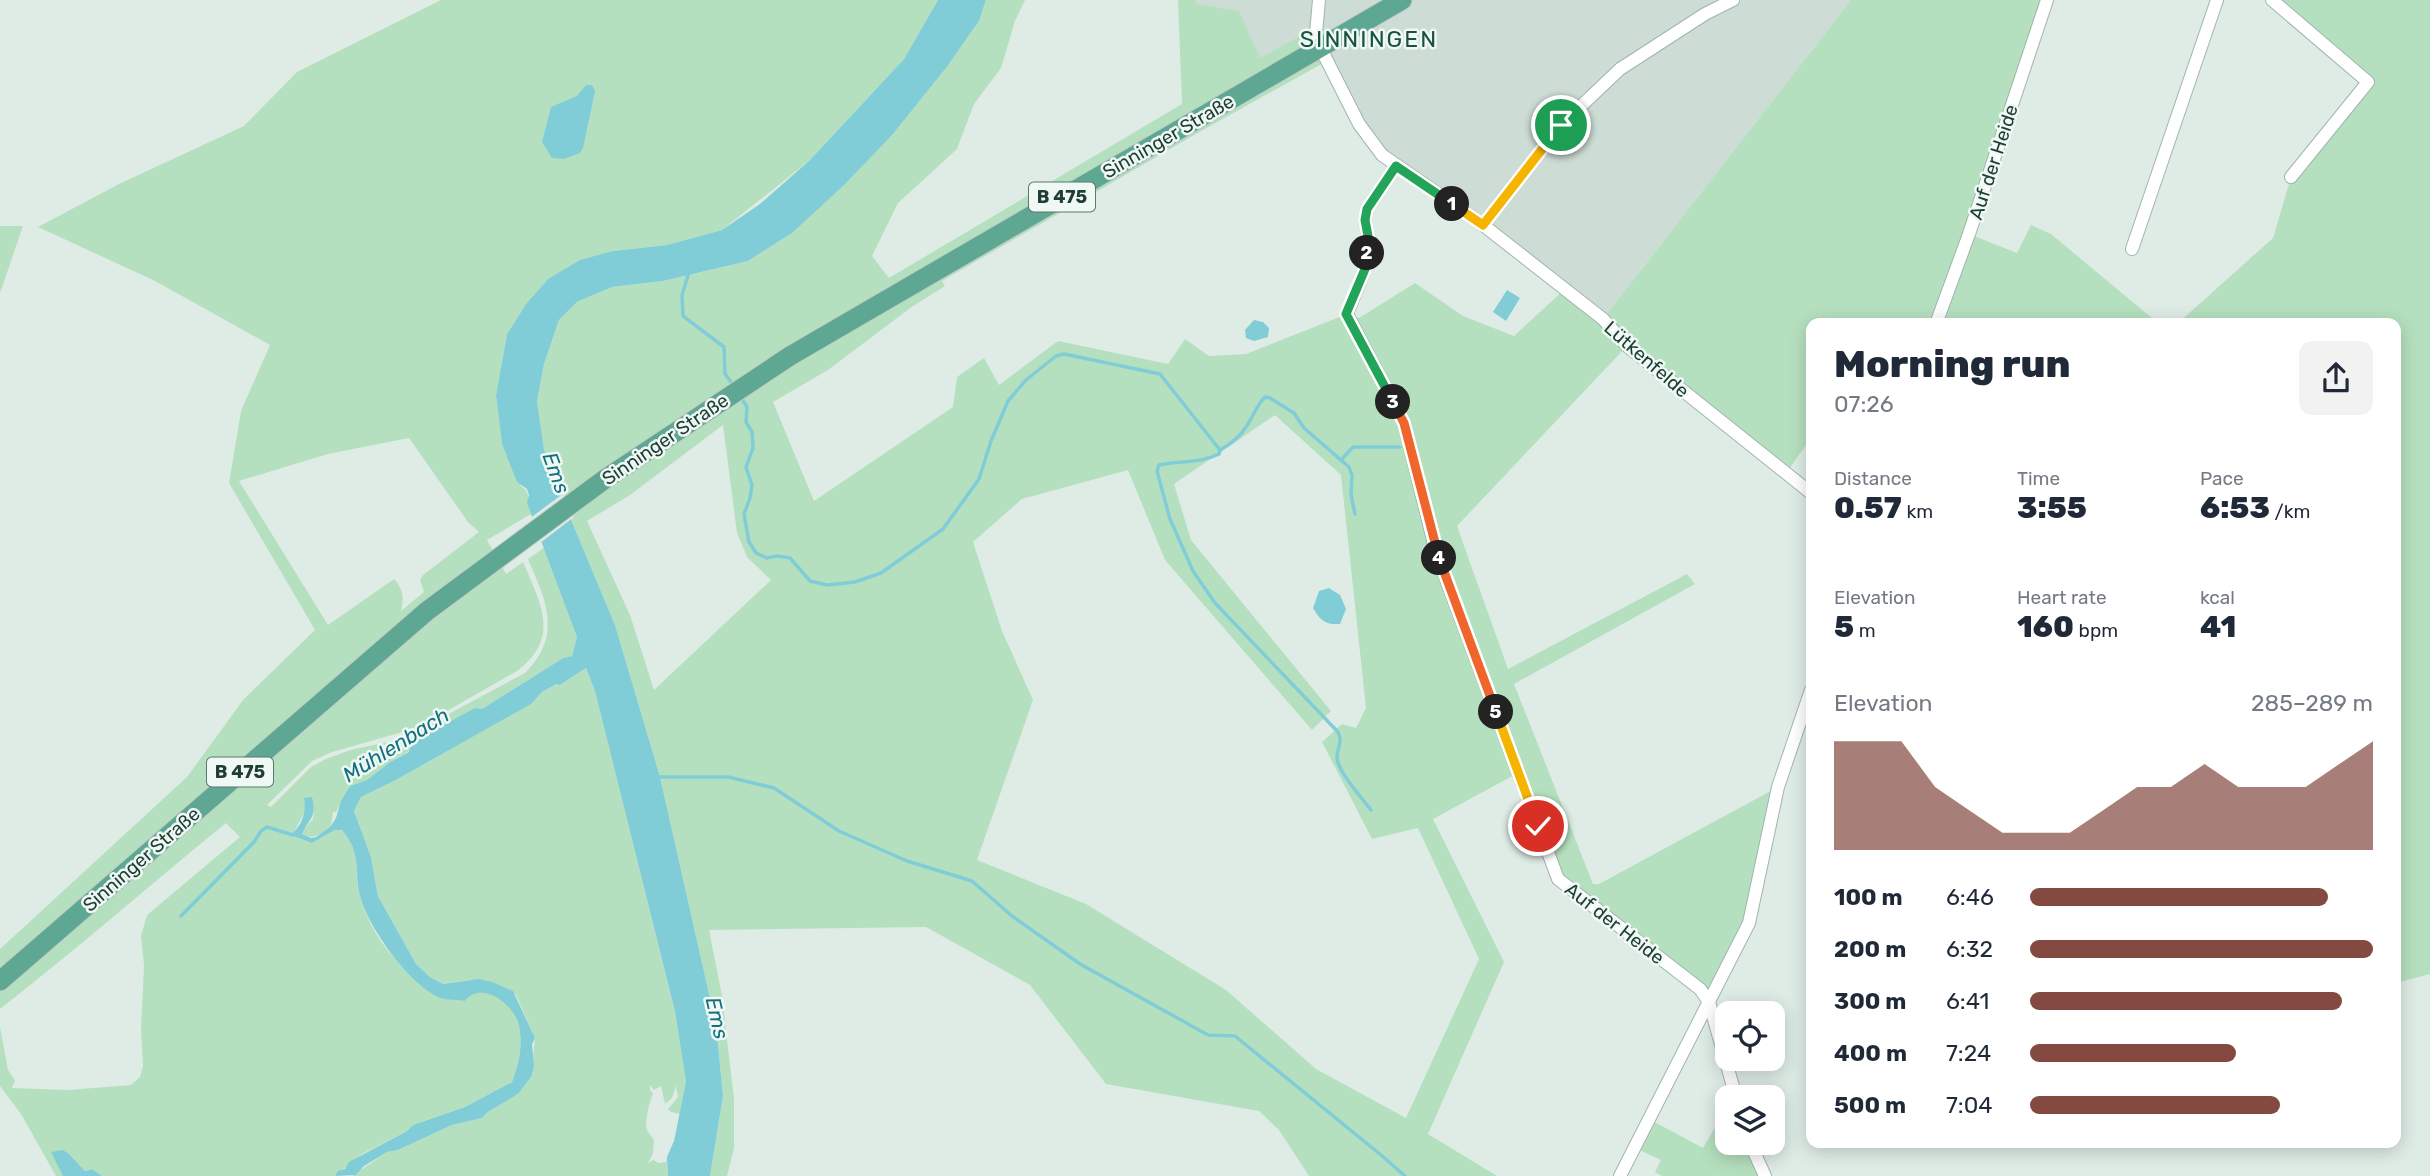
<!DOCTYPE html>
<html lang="en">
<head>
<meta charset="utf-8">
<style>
	body { margin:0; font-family:Rubik,sans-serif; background:#f2f2f3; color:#1f2937; height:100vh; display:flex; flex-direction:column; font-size:26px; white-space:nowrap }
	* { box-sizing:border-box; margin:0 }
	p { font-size:23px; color:#747a83 }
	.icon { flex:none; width:38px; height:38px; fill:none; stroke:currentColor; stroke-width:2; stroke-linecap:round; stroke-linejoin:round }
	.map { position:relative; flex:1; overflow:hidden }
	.details { position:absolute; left:1806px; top:318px; width:595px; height:830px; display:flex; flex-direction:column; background:#fff; border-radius:14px; box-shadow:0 4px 18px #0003 }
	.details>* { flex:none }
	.controls { position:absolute; left:1715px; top:1001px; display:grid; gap:14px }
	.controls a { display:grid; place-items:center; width:70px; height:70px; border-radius:14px; background:#fff; box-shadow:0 4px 18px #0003; font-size:35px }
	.pin { position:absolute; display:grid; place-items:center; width:60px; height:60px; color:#fff; margin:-30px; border:4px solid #fff; border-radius:50%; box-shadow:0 2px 7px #0007 }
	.km { position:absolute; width:35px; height:35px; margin:-18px; border-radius:50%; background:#222; color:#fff; font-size:19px; line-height:35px; text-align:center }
	.round { display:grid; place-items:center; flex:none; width:74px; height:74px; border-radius:14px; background:#f2f2f3 }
	.overview { display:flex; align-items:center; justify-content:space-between; height:119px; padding:0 28px }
	h1 { font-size:38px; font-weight:800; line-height:52px }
	.figures { display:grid; grid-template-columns:repeat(3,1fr); gap:10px; height:119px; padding:7px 28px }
	.figures div { display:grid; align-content:center }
	.figures b { font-size:30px; font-weight:800 }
	.figures small { font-size:19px; font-weight:400 }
	.figures p { font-size:19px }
	.chart { height:196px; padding:14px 28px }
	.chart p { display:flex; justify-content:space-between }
	.chart svg { width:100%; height:126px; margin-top:7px; fill:#844940; opacity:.7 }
	ul { padding:0 28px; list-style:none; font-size:23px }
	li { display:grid; grid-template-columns:112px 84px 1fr; align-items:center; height:52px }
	li i { height:18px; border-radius:9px; background:#844940 }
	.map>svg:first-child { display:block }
	.built { fill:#cddcd5 }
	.green { fill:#b5e0bf; fill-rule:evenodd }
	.water { fill:#80cdd8 }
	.pier { fill:#dfece6 }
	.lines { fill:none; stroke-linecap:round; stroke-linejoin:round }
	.stream { stroke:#80cdd8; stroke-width:3.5 }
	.street-casing { stroke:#a1b4ad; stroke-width:14 }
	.primary-casing { stroke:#c0c9c6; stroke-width:21 }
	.street { stroke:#fff; stroke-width:12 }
	.primary { stroke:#5ea792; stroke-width:19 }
	.split-1-casing { stroke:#fff; stroke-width:14 }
	.split-2-casing { stroke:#fff; stroke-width:14 }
	.split-3-casing { stroke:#fff; stroke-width:14 }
	.split-4-casing { stroke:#fff; stroke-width:14 }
	.split-5-casing { stroke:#fff; stroke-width:14 }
	.split-6-casing { stroke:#fff; stroke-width:14 }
	.split-1 { stroke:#f5b400; stroke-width:9 }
	.split-2 { stroke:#22a559; stroke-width:9 }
	.split-3 { stroke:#22a559; stroke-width:9 }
	.split-4 { stroke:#f0652b; stroke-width:9 }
	.split-5 { stroke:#f0652b; stroke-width:9 }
	.split-6 { stroke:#f5b400; stroke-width:9 }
	.labels { text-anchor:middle; stroke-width:5; stroke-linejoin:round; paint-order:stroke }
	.shield { fill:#f0f8f4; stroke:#5d766e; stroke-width:2 }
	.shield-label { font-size:18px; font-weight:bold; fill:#1e3e35 }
	.street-label { font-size:19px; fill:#1e3e35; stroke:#f0f8f4 }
	.water-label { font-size:21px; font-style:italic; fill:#127180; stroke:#f0f8f4 }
	.quarter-label { font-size:23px; letter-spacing:2px; fill:#185242; stroke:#f0f8f4 }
</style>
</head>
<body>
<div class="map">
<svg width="2430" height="1176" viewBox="0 0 2430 1176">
	<rect width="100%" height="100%" fill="#dfece6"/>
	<polygon class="built" points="1196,0 1851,0 1603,319 1382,155 1309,31 1260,59 1194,4"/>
	<g class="green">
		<path d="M 441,0 L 938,0 L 904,59 L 862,104 L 810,160 L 722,230 L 667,245 L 613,251 L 548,279 L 526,304 L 507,334 L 496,395 L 502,444 L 521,486 C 531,492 528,503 531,514 L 487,540 L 506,574 L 523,562 C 541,604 561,638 517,671 L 417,728 L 332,752 L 312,761 L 267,805 L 271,807 L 311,767 L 326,759 L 350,750 L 402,739 L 525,673 C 563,635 546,601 528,559 L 545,547 L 577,637 L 572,656 L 563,658 L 482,709 L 390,762 L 367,780 L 350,786 L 336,812 L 333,812 L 331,826 C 321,833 313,842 301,833 L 313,819 L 314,810 L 306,809 L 294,832 L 290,835 L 312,843 L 335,830 L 342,830 C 364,857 352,868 360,896 C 365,915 378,940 391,954 C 402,967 443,989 459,1000 L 465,1001 C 482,979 515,1004 519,1026 C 523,1045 519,1064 512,1082 L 465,1107 L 413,1125 L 407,1131 L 362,1154 L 335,1176 L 102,1176 L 92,1169 L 85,1171 L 68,1153 L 63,1150 L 63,1176 L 56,1176 L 21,1114 L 0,1086 L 0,1027 L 8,1070 L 15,1080 L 12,1088 L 68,1090 L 131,1085 L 140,1077 L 143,1066 L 141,1029 L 144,965 L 141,936 L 147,915 L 240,837 L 226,823 C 150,885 77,949 0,1009 L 0,949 L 187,777 L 243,700 L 315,630 L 229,483 L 241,411 L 270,345 L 155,281 L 38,227 L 119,184 L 244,126 L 297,72 ZM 409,438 L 468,522 L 479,532 L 423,575 L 420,580 L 424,592 L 401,611 C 404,598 404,590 394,579 L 328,625 L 239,481 L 328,454 Z"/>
		<path d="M 986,0 L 1025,0 L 1015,21 L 1001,68 L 974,104 L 957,149 L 898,203 L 872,256 L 889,278 L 1182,104 L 1178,0 L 1196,0 L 1195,4 L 1239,11 L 1260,58 L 1309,31 L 1316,33 L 1327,61 L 1203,130 L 942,281 L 945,286 L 913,306 L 828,370 L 773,402 L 814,501 L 953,407 L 957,377 L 984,358 L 999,385 L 1058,341 L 1168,364 L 1185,339 L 1209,356 L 1246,354 L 1347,314 L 1359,318 L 1415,283 L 1463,316 L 1514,336 L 1565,289 L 1603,319 L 1851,0 L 2047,0 L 1969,234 L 2017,253 L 2031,225 L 2051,234 L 2159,324 L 1811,324 L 1811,438 L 1786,473 L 1627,346 L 1457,526 L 1508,669 L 1687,574 L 1695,584 L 1514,684 L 1593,884 L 1599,884 L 1778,787 L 1749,923 L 1709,1002 L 1558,879 L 1518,773 L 1433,819 L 1504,962 L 1428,1134 L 1497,1176 L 1309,1176 L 1279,1130 L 1259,1111 L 1106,1084 L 1030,985 L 926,927 L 709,930 L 722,996 L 734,1099 L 734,1148 L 727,1176 L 710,1176 L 723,1096 L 716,1025 L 660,777 L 615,625 L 554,479 L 544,449 L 537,401 L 544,364 L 559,320 L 577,302 L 612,287 L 663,281 L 748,261 L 792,233 L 893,134 L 946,68 L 979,21 ZM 1275,415 L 1341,475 L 1366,708 L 1356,728 L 1342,724 L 1322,742 L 1372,839 L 1418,828 L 1479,959 L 1406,1118 L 1316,1069 L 1226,990 L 1086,904 L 977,860 L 1033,700 L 1002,631 L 973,542 L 1022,499 L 1128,470 L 1165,560 L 1312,730 L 1331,711 L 1191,540 L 1174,484 ZM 723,425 L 737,533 L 747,557 L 771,580 L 654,690 L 630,615 L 587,521 L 630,495 Z"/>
		<polygon points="2272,0 2430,0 2430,974 2396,983 2396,324 2177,324 2273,238 2291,177 2368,82"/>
		<polygon points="0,226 23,226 0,293"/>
		<path d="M 586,668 L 595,691 L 675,1013 L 686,1082 L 680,1114 L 671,1112 L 668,1109 L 678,1097 L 676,1086 L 672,1098 L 665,1104 L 661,1086 L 654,1090 L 650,1085 L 650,1090 L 653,1093 C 650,1101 643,1124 648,1132 C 650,1135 653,1137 654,1141 L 653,1153 L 648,1163 L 653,1160 L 659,1163 L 666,1162 L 667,1157 L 668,1176 L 352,1176 L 387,1152 L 398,1150 L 452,1125 L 482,1118 L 488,1112 L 518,1094 L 531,1077 L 535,1038 L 516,995 L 470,980 L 443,984 L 430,977 L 416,964 L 378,896 L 371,857 L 354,811 L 361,797 L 394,781 L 530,704 L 542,692 L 558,684 L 560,685 Z"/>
		<polygon points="1649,1119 1703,1148 1717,1124 1727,1129 1727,1143 1750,1143 1765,1176 1662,1176 1655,1172 1661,1160 1635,1148"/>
	</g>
	<g class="water">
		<path d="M 938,0 L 986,0 L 979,21 L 946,68 L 893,134 L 844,185 L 792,233 L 748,261 L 663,281 L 612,287 L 577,302 L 559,320 L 544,364 L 537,401 L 544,449 L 554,479 L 615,625 L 660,777 L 716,1025 L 723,1096 L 710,1176 L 668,1176 L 667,1157 L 674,1141 L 686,1082 L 675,1012 L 595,691 L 586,668 L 560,685 L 557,684 L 542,692 L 531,704 L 394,781 L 361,797 L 354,811 L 371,857 L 378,896 L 416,964 L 430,977 L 443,984 L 479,979 L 492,982 L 513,991 L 535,1038 L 532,1044 L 534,1067 L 531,1077 L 518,1094 L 488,1112 L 482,1118 L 452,1125 L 398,1150 L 387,1152 L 364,1166 L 356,1175 L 335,1176 L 338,1171 L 345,1169 L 349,1162 L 407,1131 L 413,1125 L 465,1107 L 512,1082 C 519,1064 523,1045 519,1026 C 515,1005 482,979 465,1001 C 455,999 443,1001 434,995 C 406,979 368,927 360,896 C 353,868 363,856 342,830 L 335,830 L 312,843 L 290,835 C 301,827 307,813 304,798 L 312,797 C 317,818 310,817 302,834 L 311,838 L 316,837 L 331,826 L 336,818 L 341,801 L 350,786 L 367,780 L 390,762 L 409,752 L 411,743 L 475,708 L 482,709 L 563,658 L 572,656 L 577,637 L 531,514 L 527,502 L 529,495 L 527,489 L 517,482 L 502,444 L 496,395 L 507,334 L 526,304 L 548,279 L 580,260 L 613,251 L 667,245 L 722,230 L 760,204 L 810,160 L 904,59 Z"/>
		<polygon points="586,85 592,85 595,91 583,148 580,153 564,159 552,158 542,142 551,107 577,96"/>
		<polygon points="1507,290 1520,298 1506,321 1493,312"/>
		<polygon points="1254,320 1263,322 1269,328 1268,337 1254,341 1246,338 1245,330"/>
		<path d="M 1329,588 L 1340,595 L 1346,609 L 1340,624 C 1325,625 1320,620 1313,608 L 1319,591 Z"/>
		<polygon points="63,1150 68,1153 85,1171 92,1169 102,1176 63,1176 51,1152"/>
	</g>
	<polygon class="pier" points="564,493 574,517 540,543 529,519"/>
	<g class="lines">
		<g class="stream">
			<polyline points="689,272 682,295 683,316 724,347 725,374 734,386"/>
			<path d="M 740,396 L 747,407 L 746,422 L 752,432 L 753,448 L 746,467 L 752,485 L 750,498 L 744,514 L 749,542 L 756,553 L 767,558 L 777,556 L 790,558 L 810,581 L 827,585 L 855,582 L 881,573 L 943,529 L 979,479 L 991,441 L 1008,401 L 1026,380 L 1056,356 L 1064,354 L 1160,374 L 1220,450 L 1219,454 C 1198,464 1181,460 1159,465 L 1157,471 L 1170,519 L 1193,571 L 1215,603 L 1338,732 C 1343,743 1337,747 1337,758 C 1338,772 1362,798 1371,810"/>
			<path d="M 1220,450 C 1231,444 1239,438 1246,427 C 1253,417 1256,406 1265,397 L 1270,398 L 1294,413 L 1304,428 L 1349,467 L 1352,475 L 1351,495 L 1355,514"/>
			<polyline points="1341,460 1353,447 1400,447"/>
			<polyline points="660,777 728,777 774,788 839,831 907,861 972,881 1012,916 1080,964 1208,1035 1235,1036 1381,1155 1405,1176"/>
			<polyline points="181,916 254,842 261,831 267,827 293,835"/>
		</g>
		<g class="street-casing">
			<g id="street">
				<polyline points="1319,0 1316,33 1320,47 1359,124 1382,155 1483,225 1603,319 1627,346 1811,493"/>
				<polyline points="2272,0 2368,82 2291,177"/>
				<polyline points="1396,166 1367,209 1365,221 1368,236 1365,269 1347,314 1404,423 1436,552 1558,879 1700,989 1709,1002 1736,1097"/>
				<polyline points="1483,225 1561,125 1620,69 1705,14 1733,0"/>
				<polyline points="2132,249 2217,0"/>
				<polyline points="1936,324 1969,234 2047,0"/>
				<polyline points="1750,1143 1765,1176"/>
				<polyline points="1620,1176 1749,923 1778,787 1811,690"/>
			</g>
		</g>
		<g class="primary-casing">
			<polyline id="primary" points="0,981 427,611 605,479 790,356 1402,0"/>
		</g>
		<use href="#street" class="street"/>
		<use href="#primary" class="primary"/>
	</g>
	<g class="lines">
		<g class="split-1-casing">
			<polyline id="split-1" points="1452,204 1483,225 1561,125"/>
		</g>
		<g class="split-2-casing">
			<polyline id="split-2" points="1367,253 1368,236 1365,220 1367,209 1396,166 1452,204"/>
		</g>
		<g class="split-3-casing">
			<polyline id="split-3" points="1367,253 1365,269 1346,314 1393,402"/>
		</g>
		<g class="split-4-casing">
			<polyline id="split-4" points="1393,402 1404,423 1439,558"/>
		</g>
		<g class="split-5-casing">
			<polyline id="split-5" points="1439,558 1496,712"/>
		</g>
		<g class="split-6-casing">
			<polyline id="split-6" points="1496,712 1538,826"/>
		</g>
		<use href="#split-1" class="split-1"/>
		<use href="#split-2" class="split-2"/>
		<use href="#split-3" class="split-3"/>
		<use href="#split-4" class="split-4"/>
		<use href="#split-5" class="split-5"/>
		<use href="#split-6" class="split-6"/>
	</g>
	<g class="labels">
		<g class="shield">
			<rect x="1029" y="182.5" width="66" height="29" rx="5"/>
			<rect x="207" y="757.5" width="66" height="29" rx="5"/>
		</g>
		<g class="shield-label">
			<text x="1062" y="203">B 475</text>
			<text x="240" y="778">B 475</text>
		</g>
		<g class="street-label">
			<text transform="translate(1168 136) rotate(-30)" y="7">Sinninger Straße</text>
			<text transform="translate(1993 162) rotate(-72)" y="7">Auf der Heide</text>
			<text transform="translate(1647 359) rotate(41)" y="7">Lütkenfelde</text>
			<text transform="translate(665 439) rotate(-34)" y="7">Sinninger Straße</text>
			<text transform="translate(141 859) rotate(-41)" y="7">Sinninger Straße</text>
			<text transform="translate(1615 923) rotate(38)" y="7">Auf der Heide</text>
		</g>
		<g class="water-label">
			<text transform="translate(556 473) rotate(70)" y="7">Ems</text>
			<text transform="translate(396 745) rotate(-32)" y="7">Mühlenbach</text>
			<text transform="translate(717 1018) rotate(77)" y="7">Ems</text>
		</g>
		<g class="quarter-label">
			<text x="1369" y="47">SINNINGEN</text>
		</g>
	</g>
</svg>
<div class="controls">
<a><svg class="icon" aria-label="locate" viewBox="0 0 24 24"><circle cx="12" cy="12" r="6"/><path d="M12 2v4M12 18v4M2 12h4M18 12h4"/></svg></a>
<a><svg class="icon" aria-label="layers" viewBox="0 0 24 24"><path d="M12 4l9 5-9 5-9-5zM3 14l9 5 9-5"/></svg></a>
</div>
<div class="pin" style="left:1561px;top:125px;background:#1e9e55"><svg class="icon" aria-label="arrive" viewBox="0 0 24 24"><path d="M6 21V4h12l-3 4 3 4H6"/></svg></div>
<div class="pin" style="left:1538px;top:826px;background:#d93025"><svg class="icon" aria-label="check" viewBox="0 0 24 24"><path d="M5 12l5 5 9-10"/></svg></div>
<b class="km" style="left:1452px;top:204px">1</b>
<b class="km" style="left:1367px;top:253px">2</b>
<b class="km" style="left:1393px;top:402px">3</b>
<b class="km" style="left:1439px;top:558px">4</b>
<b class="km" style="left:1496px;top:712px">5</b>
<section class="details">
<div class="overview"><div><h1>Morning run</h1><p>07:26</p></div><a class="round"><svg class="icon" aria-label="share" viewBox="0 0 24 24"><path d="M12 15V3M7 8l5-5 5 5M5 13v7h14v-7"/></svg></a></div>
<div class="figures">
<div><p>Distance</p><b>0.57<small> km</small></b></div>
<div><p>Time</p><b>3:55</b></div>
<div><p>Pace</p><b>6:53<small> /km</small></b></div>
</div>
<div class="figures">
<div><p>Elevation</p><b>5<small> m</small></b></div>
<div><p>Heart rate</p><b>160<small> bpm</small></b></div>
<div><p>kcal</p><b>41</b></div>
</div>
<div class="chart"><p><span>Elevation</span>285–289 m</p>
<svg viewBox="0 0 160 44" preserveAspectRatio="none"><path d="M0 44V6L10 6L20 6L30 22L40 30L50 38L60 38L70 38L80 30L90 22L100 22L110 14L120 22L130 22L140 22L150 14L160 6V44z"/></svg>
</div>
<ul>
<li><b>100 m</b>6:46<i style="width:87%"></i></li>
<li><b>200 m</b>6:32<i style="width:100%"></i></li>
<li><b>300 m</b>6:41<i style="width:91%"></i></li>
<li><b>400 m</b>7:24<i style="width:60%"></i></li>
<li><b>500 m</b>7:04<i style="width:73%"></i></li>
</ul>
</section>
</div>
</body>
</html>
